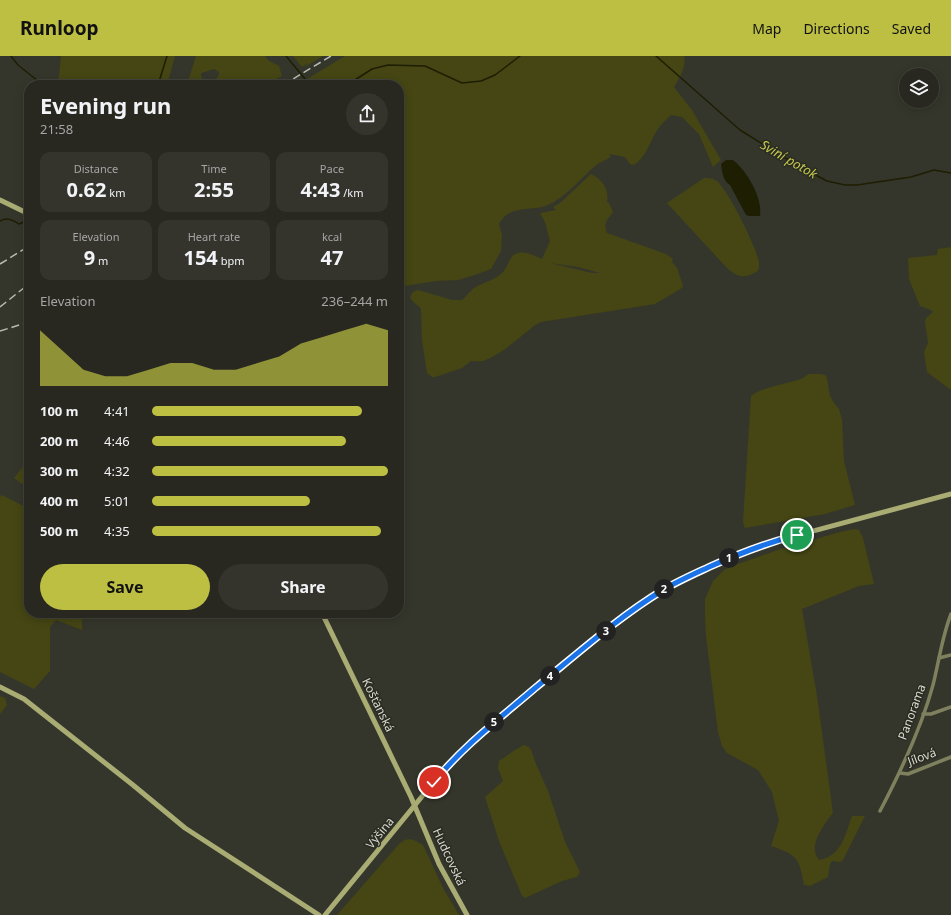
<!DOCTYPE html>
<html lang="en">
<head>
<meta charset="utf-8">
<style>
	body { margin:0; font-family:"Noto Sans",sans-serif; background:#34342d; color:#f1f3f6; height:100vh; display:flex; flex-direction:column; font-size:15px; white-space:nowrap }
	* { box-sizing:border-box; margin:0 }
	p { font-size:13px; color:#a5a6a5 }
	.icon { flex:none; width:22px; height:22px; fill:none; stroke:currentColor; stroke-width:2; stroke-linecap:round; stroke-linejoin:round }
	.map { position:relative; flex:1; overflow:hidden }
	.side { position:absolute; left:24px; top:24px; width:380px; height:538px; display:flex; flex-direction:column; background:#282820; border-radius:16px; box-shadow:0 2px 10px #0003,0 0 0 1px #44443e }
	.side>* { flex:none }
	.controls { position:absolute; left:899px; top:12px; display:grid; gap:8px }
	.controls a { display:grid; place-items:center; width:40px; height:40px; border-radius:50%; background:#282820; box-shadow:0 2px 10px #0003,0 0 0 1px #44443e; font-size:20px }
	.pin { position:absolute; display:grid; place-items:center; width:34px; height:34px; color:#fff; margin:-17px; border:2px solid #fff; border-radius:50%; box-shadow:0 1px 4px #0007 }
	.km { position:absolute; width:20px; height:20px; margin:-10px; border-radius:50%; background:#222; color:#fff; font-size:11px; line-height:20px; text-align:center }
	.round { display:grid; place-items:center; flex:none; width:42px; height:42px; border-radius:21px; background:#34342d }
	.overview { display:flex; align-items:center; justify-content:space-between; height:68px; padding:0 16px }
	h1 { font-size:22px; font-weight:700; line-height:30px }
	.figures { display:grid; grid-template-columns:repeat(3,1fr); gap:6px; height:68px; padding:4px 16px }
	.figures div { display:grid; align-content:center; border-radius:10px; background:#34342d; text-align:center }
	.figures b { font-size:20px; font-weight:700 }
	.figures small { font-size:11px; font-weight:400 }
	.figures p { font-size:11px }
	.chart { height:112px; padding:8px 16px }
	.chart p { display:flex; justify-content:space-between }
	.chart svg { width:100%; height:72px; margin-top:4px; fill:#bdbf43; opacity:.7 }
	.action { display:flex; gap:8px; margin-top:auto; padding:8px 16px }
	.action a { flex:1; height:46px; border-radius:24px; background:#bdbf43; color:#111; font-size:16px; font-weight:700; line-height:46px; text-align:center }
	.action a+a { background:#34342d; color:#f1f3f6 }
	ul { padding:0 16px; list-style:none; font-size:13px }
	li { display:grid; grid-template-columns:64px 48px 1fr; align-items:center; height:30px }
	li i { height:10px; border-radius:5px; background:#bdbf43 }
	header { display:flex; align-items:center; gap:24px; box-sizing:border-box; height:56px; padding:0 20px; background:#bdbf43; color:#111 }
	header strong { font-size:19px }
	nav { display:flex; gap:22px; margin-inline-start:auto; font-size:14px }
	.map>svg:first-child { display:block }
	.green { fill:#454613; fill-rule:evenodd }
	.water { fill:#1e1e03 }
	.lines { fill:none; stroke-linecap:round; stroke-linejoin:round }
	.stream { stroke:#1e1e03; stroke-width:1.5 }
	.street { stroke:#7f815e; stroke-width:3.5 }
	.secondary { stroke:#a9ac73; stroke-width:5 }
	.rail { stroke:#babbb3; stroke-width:1.5; stroke-dasharray:8 4; stroke-linecap:butt }
	.route-casing { stroke:#fff; stroke-width:8 }
	.route { stroke:#1a73e8; stroke-width:5 }
	.labels { text-anchor:middle; stroke-width:3; stroke-linejoin:round; paint-order:stroke }
	.street-label { font-size:12px; fill:#d8d9d2; stroke:#2b2c21 }
	.water-label { font-size:13px; font-style:italic; fill:#c5c84f; stroke:#2b2c21 }
</style>
</head>
<body>
<header>
<strong>Runloop</strong>
<nav><a>Map</a><a>Directions</a><a>Saved</a></nav>
</header>
<div class="map">
<svg width="951" height="859" viewBox="0 0 951 859">
	<rect width="100%" height="100%" fill="#35362b"/>
	<g class="green">
		<polygon points="61,0 175,0 167,29 58,29"/>
		<path d="M 196,0 L 265,0 L 268,4 L 279,10 L 282,20 L 266,29 L 187,29 ZM 214,13 L 219,16 C 219,22 215,24 209,25 L 203,23 L 201,20 L 201,17 Z"/>
		<polygon points="293,0 323,0 305,11 308,7 302,11"/>
		<path d="M 345,0 L 684,0 C 687,11 679,22 674,31 L 692,54 L 721,104 L 713,111 L 699,78 L 682,61 L 671,59 C 666,64 660,69 656,76 C 649,88 646,101 634,109 L 630,108 L 625,101 L 609,98 L 611,101 C 606,104 600,106 595,110 C 580,123 566,141 548,149 C 531,156 509,148 499,168 L 502,179 L 501,195 L 491,213 L 475,219 L 458,224 L 436,225 L 404,230 L 399,235 L 399,29 L 297,29 Z"/>
		<path d="M 591,118 C 603,124 609,133 607,146 L 609,147 L 613,156 C 607,164 603,167 607,177 L 666,198 L 673,203 L 672,206 L 677,212 L 683,230 L 682,232 L 655,248 L 541,266 L 535,269 C 521,280 501,299 483,305 C 479,306 475,305 471,305 L 462,312 L 435,321 L 432,321 L 427,317 L 422,284 L 421,253 C 418,248 412,247 410,241 L 413,236 L 418,234 L 452,244 L 462,244 C 467,240 470,234 476,231 C 486,225 492,226 503,216 C 509,210 509,199 518,197 C 526,195 535,200 542,203 L 550,185 L 545,166 L 540,157 L 556,154 L 553,151 L 560,147 ZM 550,207 L 578,211 L 600,217 L 592,217 Z"/>
		<path d="M 704,122 C 709,122 714,122 718,126 C 730,138 755,189 759,206 C 759,209 759,212 758,215 C 744,223 739,222 727,212 L 667,147 Z"/>
		<polygon points="951,191 951,334 927,316 924,296 928,287 925,266 926,262 933,256 931,254 920,250 909,223 908,202 937,199 938,193"/>
		<path d="M 809,318 L 820,318 L 825,319 L 827,322 L 830,340 L 834,347 L 839,353 L 842,364 L 844,405 L 855,449 L 825,458 L 745,472 L 743,466 L 751,340 C 759,332 790,327 801,323 C 804,322 806,319 809,318 Z"/>
		<polygon points="29,403 29,433 14,422"/>
		<polygon points="2,439 29,453 29,557 84,557 82,565 82,574 56,564 50,571 50,615 34,633 0,616 0,441"/>
		<path d="M 854,473 L 859,474 L 863,482 L 874,528 L 859,530 L 802,553 L 817,640 L 833,757 C 826,765 813,784 815,795 C 815,798 818,802 819,804 C 842,800 845,779 852,760 L 865,760 L 843,804 L 840,806 L 832,805 L 830,808 L 828,821 L 810,830 L 804,829 C 799,802 798,799 771,790 L 779,765 L 772,736 L 758,714 L 727,697 L 722,690 L 718,676 L 706,580 L 705,560 L 705,543 L 713,525 L 724,514 L 732,510 L 784,492 L 840,476 Z"/>
		<polygon points="0,640 5,642 7,649 0,658"/>
		<polygon points="524,689 529,691 531,694 536,708 548,735 565,786 580,816 577,821 562,825 525,842 522,840 499,785 485,741 503,725 498,712 499,705 515,694"/>
		<polygon points="409,783 414,784 423,789 443,832 459,859 337,859 400,787 405,784"/>
	</g>
	<path class="water" d="M 726,104 L 733,104 C 747,115 763,142 760,160 L 749,160 L 746,159 L 730,129 C 723,125 722,116 721,108 Z"/>
	<g class="lines">
		<g class="stream">
			<polyline points="11,0 18,9 43,29"/>
			<polyline points="286,0 310,29"/>
			<polyline points="656,0 740,74 800,111 827,125 845,129 857,129 911,121 934,114 951,117"/>
			<polyline points="158,29 167,0"/>
			<polyline points="347,29 372,13 388,9 425,10 462,27 481,25 495,19 520,0"/>
			<path d="M 0,165 C 7,161 13,164 19,168 L 29,164"/>
		</g>
		<g class="street">
			<polyline points="939,602 951,599"/>
			<polyline points="923,658 931,658 951,651"/>
			<polyline points="900,717 908,718 951,701"/>
			<path d="M 880,755 C 901,715 921,673 933,629 C 939,605 942,581 951,558"/>
		</g>
		<g class="secondary">
			<polyline points="0,144 29,158"/>
			<polyline points="322,557 411,741 439,808 467,859"/>
			<polyline points="0,631 24,643 133,729 185,772 319,859"/>
			<polyline points="325,859 442,716 471,686 595,583 657,538 697,517 761,489 951,438"/>
		</g>
		<g class="rail">
			<polyline points="283,29 331,0"/>
			<polyline points="0,208 29,190"/>
			<polyline points="0,251 25,231"/>
			<polyline points="0,275 29,266"/>
		</g>
	</g>
	<g class="lines">
		<g class="route-casing">
			<path id="route" d="M 434,726 C 463,690 499,663 534,633 C 576,599 617,562 663,534 C 678,525 694,518 709,511 C 738,498 766,487 797,479"/>
		</g>
		<use href="#route" class="route"/>
	</g>
	<g class="labels">
		<g class="street-label">
			<text transform="translate(378 649) rotate(64)" y="4">Košťanská</text>
			<text transform="translate(912 656) rotate(-70)" y="4">Panorama</text>
			<text transform="translate(922 701) rotate(-20)" y="4">Jílová</text>
			<text transform="translate(380 777) rotate(-51)" y="4">Výšina</text>
			<text transform="translate(449 801) rotate(65)" y="4">Hudcovská</text>
		</g>
		<g class="water-label">
			<text transform="translate(789 103) rotate(30)" y="5">Sviní potok</text>
		</g>
	</g>
</svg>
<div class="controls">
<a><svg class="icon" aria-label="layers" viewBox="0 0 24 24"><path d="M12 4l9 5-9 5-9-5zM3 14l9 5 9-5"/></svg></a>
</div>
<div class="pin" style="left:797px;top:479px;background:#1e9e55"><svg class="icon" aria-label="arrive" viewBox="0 0 24 24"><path d="M6 21V4h12l-3 4 3 4H6"/></svg></div>
<div class="pin" style="left:434px;top:726px;background:#d93025"><svg class="icon" aria-label="check" viewBox="0 0 24 24"><path d="M5 12l5 5 9-10"/></svg></div>
<b class="km" style="left:729px;top:502px">1</b>
<b class="km" style="left:664px;top:533px">2</b>
<b class="km" style="left:606px;top:575px">3</b>
<b class="km" style="left:550px;top:620px">4</b>
<b class="km" style="left:494px;top:666px">5</b>
<section class="side">
<div class="overview"><div><h1>Evening run</h1><p>21:58</p></div><a class="round"><svg class="icon" aria-label="share" viewBox="0 0 24 24"><path d="M12 15V3M7 8l5-5 5 5M5 13v7h14v-7"/></svg></a></div>
<div class="figures">
<div><p>Distance</p><b>0.62<small> km</small></b></div>
<div><p>Time</p><b>2:55</b></div>
<div><p>Pace</p><b>4:43<small> /km</small></b></div>
</div>
<div class="figures">
<div><p>Elevation</p><b>9<small> m</small></b></div>
<div><p>Heart rate</p><b>154<small> bpm</small></b></div>
<div><p>kcal</p><b>47</b></div>
</div>
<div class="chart"><p><span>Elevation</span>236–244 m</p>
<svg viewBox="0 0 160 44" preserveAspectRatio="none"><path d="M0 44V10L10 22L20 34L30 38L40 38L50 34L60 30L70 30L80 34L90 34L100 30L110 26L120 18L130 14L140 10L150 6L160 10V44z"/></svg>
</div>
<ul>
<li><b>100 m</b>4:41<i style="width:89%"></i></li>
<li><b>200 m</b>4:46<i style="width:82%"></i></li>
<li><b>300 m</b>4:32<i style="width:100%"></i></li>
<li><b>400 m</b>5:01<i style="width:67%"></i></li>
<li><b>500 m</b>4:35<i style="width:97%"></i></li>
</ul>
<div class="action"><a>Save</a><a>Share</a></div>
</section>
</div>
</body>
</html>
